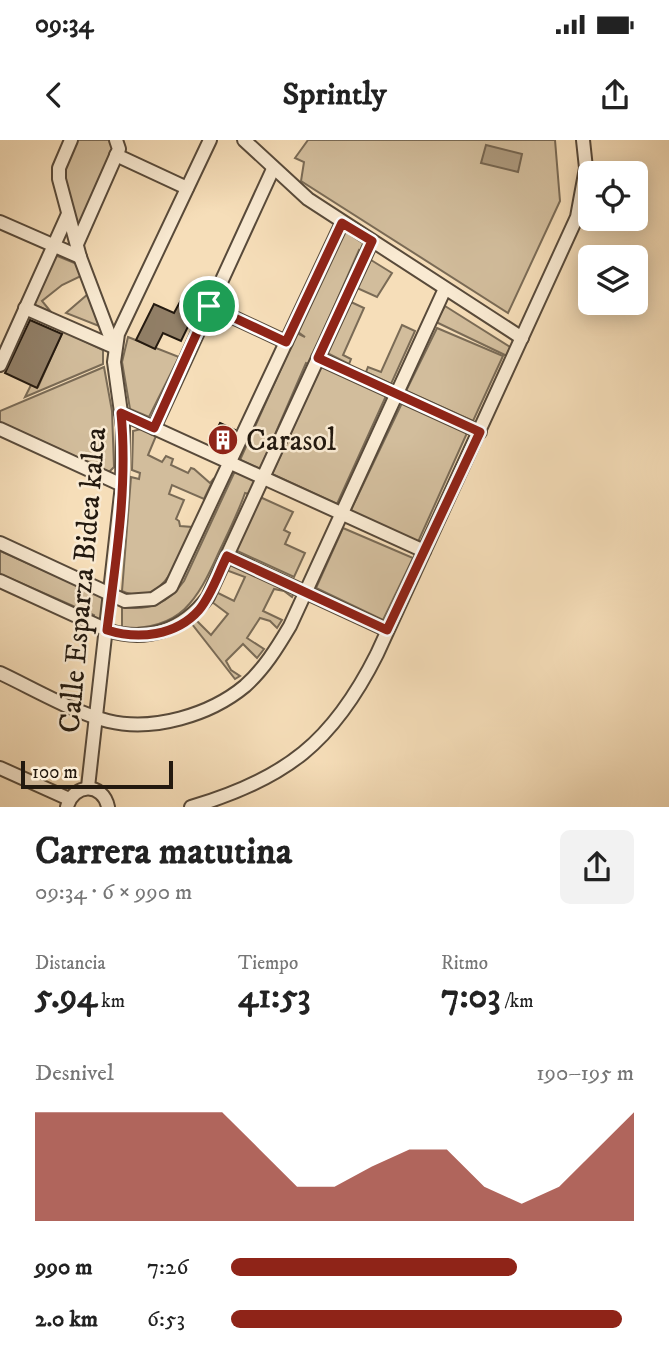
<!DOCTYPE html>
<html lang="es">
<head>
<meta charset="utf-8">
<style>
	body { margin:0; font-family:"IM FELL DW Pica",serif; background:#f2f2f2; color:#222; height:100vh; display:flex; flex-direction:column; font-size:26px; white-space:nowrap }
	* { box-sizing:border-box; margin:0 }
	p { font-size:23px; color:#767676 }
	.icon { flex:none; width:38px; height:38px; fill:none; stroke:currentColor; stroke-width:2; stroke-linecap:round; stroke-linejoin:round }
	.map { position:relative; height:667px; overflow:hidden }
	.sheet { display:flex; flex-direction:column; background:#fff; flex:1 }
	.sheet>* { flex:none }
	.fabs { position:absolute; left:578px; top:21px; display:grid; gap:14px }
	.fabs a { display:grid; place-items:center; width:70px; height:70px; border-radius:10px; background:#fff; box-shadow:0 4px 18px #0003; font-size:35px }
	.scale { position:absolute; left:21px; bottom:18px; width:152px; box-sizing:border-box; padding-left:7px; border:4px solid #23190f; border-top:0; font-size:19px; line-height:24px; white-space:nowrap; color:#23190f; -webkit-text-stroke:5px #f9ead2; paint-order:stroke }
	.pin { position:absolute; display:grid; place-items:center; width:60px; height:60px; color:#fff; margin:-30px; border:4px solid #fff; border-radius:50%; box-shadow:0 2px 7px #0007 }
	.round { display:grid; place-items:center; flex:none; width:74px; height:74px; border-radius:10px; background:#f2f2f2 }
	.overview { display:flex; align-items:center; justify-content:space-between; height:119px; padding:0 35px }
	h1 { font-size:38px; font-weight:700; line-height:52px }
	.stats { display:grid; grid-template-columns:repeat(3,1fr); gap:10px; height:119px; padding:7px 35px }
	.stats div { display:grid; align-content:center }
	.stats b { font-size:35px; font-weight:700 }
	.stats small { font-size:19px; font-weight:400 }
	.stats p { font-size:19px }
	.chart { height:196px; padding:14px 35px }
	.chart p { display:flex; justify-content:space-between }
	.chart svg { width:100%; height:126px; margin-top:7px; fill:#8f2418; opacity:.7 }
	ul { padding:0 35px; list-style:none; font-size:23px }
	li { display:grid; grid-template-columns:112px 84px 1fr; align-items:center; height:52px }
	li i { height:18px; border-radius:9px; background:#8f2418 }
	.status { display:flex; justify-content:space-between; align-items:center; height:49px; padding:0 35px; background:#fff; direction:ltr }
	.status svg { height:19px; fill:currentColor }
	header { display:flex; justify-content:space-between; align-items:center; height:91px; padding:0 35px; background:#fff; font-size:32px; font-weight:700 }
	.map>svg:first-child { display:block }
	.green { fill:#d2bd9c; stroke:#7a6b56; stroke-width:2 }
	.water { fill:#ae9b7f; stroke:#766752; stroke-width:2 }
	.building { fill:#917f67; stroke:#23190f; stroke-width:2 }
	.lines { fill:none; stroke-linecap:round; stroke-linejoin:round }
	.minor-casing { stroke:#584a3a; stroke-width:16 }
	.minor { stroke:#f9ead2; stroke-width:12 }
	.route-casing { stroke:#fff; stroke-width:14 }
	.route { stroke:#8f2418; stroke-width:9 }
	.labels { text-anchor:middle; stroke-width:5; stroke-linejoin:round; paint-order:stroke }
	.poi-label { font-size:30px; fill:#23190f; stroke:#f9ead2; text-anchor:start }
	.street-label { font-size:30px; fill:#23190f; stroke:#f9ead2 }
</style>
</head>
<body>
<div class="status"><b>09:34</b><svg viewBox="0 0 49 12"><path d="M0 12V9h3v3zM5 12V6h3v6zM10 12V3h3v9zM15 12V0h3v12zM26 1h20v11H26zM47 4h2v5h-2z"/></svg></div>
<header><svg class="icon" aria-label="back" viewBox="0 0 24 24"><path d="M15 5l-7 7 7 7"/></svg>Sprintly<svg class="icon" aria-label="share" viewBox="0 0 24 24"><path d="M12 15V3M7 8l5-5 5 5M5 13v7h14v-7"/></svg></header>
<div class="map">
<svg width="669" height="667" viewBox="0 0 669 667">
	<rect width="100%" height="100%" fill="#f6deb9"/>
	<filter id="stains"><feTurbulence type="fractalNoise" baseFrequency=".00286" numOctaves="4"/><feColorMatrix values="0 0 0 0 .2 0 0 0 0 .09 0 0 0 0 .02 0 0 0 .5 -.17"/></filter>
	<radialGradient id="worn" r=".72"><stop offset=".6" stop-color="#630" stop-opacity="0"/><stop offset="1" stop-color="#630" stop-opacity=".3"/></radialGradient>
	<g class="green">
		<path d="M 77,0 L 111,0 L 115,10 L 77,90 C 71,63 53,23 77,0 Z"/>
		<polygon points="308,0 555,0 560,61 508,173 301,41 304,22 295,18"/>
		<polygon points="345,89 366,103 362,112 359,110 309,224 306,223 260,329 240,320 297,193 305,197 298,192"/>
		<polygon points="55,115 77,124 81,136 62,145 42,161 51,172 33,164"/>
		<polygon points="371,120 392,133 377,157 357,148"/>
		<polygon points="88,154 99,186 66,173"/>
		<polygon points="351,162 364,168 343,215 351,219 349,224 327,213"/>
		<polygon points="445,166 510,207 507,216 436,182"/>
		<polygon points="402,185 415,191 391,244 366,232 368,227 381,232"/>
		<polygon points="437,188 503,216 473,281 406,251"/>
		<polygon points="63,191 103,210 103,224 25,257 31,245 38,247"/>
		<polygon points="128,197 179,217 149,277 130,269 122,222"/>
		<polygon points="322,225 386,256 337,364 272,334"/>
		<polygon points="104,227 112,271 114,327 109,332 0,282 0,271"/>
		<polygon points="402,263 467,293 418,402 350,372"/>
		<path d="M 141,289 L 156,296 L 148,315 L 162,322 L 166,316 L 173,319 L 171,325 L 188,333 L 191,328 L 194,329 L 210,343 L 214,338 L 204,359 L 172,345 L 169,354 L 184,360 L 176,379 L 179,381 L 180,386 L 192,387 C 180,415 164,470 122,451 L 131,337 L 139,339 L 140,333 L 132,330 L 133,294 L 133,291 Z"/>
		<path d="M 235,331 L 257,340 L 249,354 L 245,353 C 238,373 228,393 219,412 C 197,461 181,490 122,488 L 122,467 C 149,471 168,464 184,441 Z"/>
		<polygon points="260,357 293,372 284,390 290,393 285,404 305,413 294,437 235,410"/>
		<polygon points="343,388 413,418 383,480 316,448"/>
		<polygon points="0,411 103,457 102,479 93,480 94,475 0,434"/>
		<polygon points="230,424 294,453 292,457 284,451 274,449 263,471 282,480 277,488 270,481 260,478 247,498 264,509 257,518 243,504 226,521 231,530 240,536 235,539 192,484 196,480 211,495 228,474 212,462 216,452 234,461 245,437 226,430"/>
	</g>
	<polygon class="water" points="486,5 522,14 518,32 481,23"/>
	<g class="building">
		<polygon points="181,160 197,168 181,201 163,193 155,209 136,200 154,164 174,173"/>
		<polygon points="30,180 62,194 37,248 5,233"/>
		<polygon points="220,283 235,290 225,311 210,304"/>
	</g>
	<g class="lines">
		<g class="minor-casing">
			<g id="minor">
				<polyline points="71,0 59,28 59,39 80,117 114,207"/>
				<polyline points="244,0 308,59 522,198"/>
				<polyline points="116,15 187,48"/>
				<polyline points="0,82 80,117"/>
				<polyline points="77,104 119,9 116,0"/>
				<polyline points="209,166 286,202"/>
				<polyline points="25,168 114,207"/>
				<polyline points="318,218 480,292"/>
				<polyline points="0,225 68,74"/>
				<polyline points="121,273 424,411"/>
				<polyline points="154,288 273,29"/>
				<polyline points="0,289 122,345"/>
				<polyline points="0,403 125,461 153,459 171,447 342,83"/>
				<polyline points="227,416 387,490"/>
				<path d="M 0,441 L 107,490 C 147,503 183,490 208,457 L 372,101"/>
				<path d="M 0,533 C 32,548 75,573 108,581 C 153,592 210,575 245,546 C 264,529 277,508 290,486 L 443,153"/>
				<polyline points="0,628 69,659"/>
				<polyline points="88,647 122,345 123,287 114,222 118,194 210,0"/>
				<path d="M 67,667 C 73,643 103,642 108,667"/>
				<path d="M 191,667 C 286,639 333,602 377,514 L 577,77 L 586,28 L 583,0"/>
			</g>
		</g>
		<use href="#minor" class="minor"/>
	</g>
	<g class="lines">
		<g class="route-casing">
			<path id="route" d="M 342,83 L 372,101 L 318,218 L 480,292 L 387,490 L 227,416 C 218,434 212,454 199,470 C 176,496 138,500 107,490 C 116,419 128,345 121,273 L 154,288 L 209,166 L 286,202 Z"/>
		</g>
		<use href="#route" class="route"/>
	</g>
	<defs>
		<g id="building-disc" transform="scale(1.575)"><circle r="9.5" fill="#8f2418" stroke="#f9ead2"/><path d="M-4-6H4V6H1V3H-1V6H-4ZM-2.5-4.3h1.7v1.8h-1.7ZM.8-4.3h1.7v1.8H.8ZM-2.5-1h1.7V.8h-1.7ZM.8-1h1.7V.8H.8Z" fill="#fff"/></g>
	</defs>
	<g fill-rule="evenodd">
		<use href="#building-disc" x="223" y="300"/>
	</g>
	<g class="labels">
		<g class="poi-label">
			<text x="246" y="310">Carasol</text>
		</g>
		<g class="street-label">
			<text transform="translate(82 440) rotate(-85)" y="10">Calle Esparza Bidea kalea</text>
		</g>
	</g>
	<rect width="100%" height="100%" filter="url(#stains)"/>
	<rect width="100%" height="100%" fill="url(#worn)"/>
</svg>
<div class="fabs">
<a><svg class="icon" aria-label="locate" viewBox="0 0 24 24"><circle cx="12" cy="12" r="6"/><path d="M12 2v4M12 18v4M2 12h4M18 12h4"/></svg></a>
<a><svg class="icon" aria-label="layers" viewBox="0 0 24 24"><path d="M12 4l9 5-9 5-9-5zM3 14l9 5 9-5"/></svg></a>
</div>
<div class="scale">100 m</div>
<div class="pin" style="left:209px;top:166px;background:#1e9e55"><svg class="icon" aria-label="arrive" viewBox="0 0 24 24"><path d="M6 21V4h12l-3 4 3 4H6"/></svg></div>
</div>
<section class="sheet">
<div class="overview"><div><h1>Carrera matutina</h1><p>09:34 · 6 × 990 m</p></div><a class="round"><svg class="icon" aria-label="share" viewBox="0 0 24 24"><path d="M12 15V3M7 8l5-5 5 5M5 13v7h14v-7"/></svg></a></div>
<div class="stats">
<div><p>Distancia</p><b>5.94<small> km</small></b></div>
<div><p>Tiempo</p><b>41:53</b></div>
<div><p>Ritmo</p><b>7:03<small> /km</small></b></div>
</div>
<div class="chart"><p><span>Desnivel</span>190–195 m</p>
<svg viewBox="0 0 160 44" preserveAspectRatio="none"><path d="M0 44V6L10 6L20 6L30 6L40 6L50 6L60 19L70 32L80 32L90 25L100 19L110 19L120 32L130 38L140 32L150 19L160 6V44z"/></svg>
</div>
<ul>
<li><b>990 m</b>7:26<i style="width:71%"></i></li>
<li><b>2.0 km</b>6:53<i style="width:97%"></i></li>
</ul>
</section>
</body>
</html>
